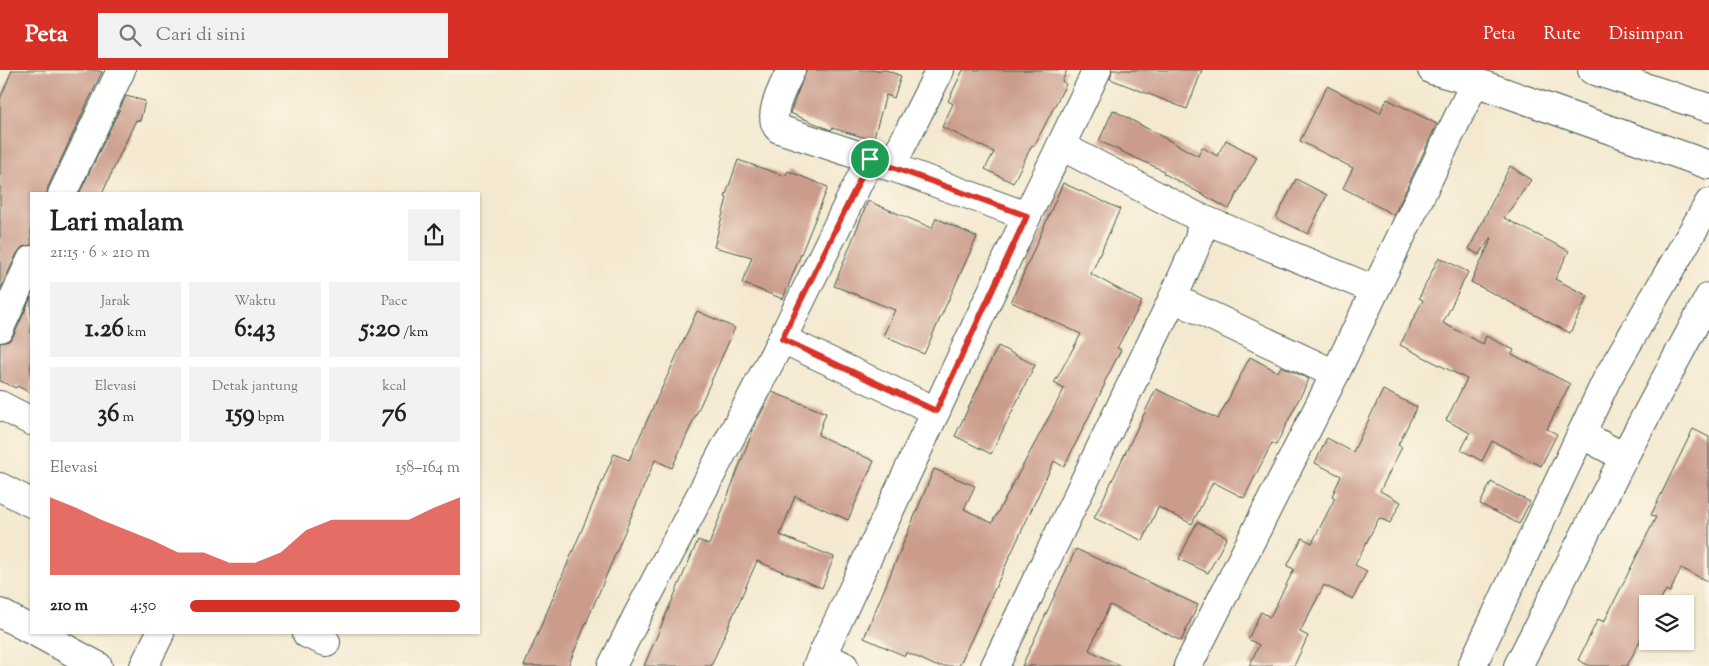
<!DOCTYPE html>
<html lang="id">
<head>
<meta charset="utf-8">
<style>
	body { margin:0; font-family:"Sorts Mill Goudy",serif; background:#f2f2f2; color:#222; height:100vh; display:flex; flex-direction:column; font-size:19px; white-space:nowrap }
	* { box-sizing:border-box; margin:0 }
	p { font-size:16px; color:#767676 }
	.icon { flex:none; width:28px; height:28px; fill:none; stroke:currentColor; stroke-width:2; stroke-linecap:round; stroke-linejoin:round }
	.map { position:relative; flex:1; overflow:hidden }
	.drawer { position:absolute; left:30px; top:122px; width:450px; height:442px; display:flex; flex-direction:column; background:#fff; border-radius:0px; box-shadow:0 1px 4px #0004 }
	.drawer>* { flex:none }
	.fabs { position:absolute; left:1639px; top:525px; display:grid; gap:10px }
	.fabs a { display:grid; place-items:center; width:55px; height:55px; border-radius:0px; background:#fff; box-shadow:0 1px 4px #0004; font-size:25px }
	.pin { position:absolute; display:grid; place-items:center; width:42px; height:42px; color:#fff; margin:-21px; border:2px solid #fff; border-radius:50%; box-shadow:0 1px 5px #0007 }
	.round { display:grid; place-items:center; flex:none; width:52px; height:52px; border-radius:0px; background:#f2f2f2 }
	.overview { display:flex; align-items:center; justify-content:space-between; height:85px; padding:0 20px }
	h1 { font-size:28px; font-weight:700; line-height:38px }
	.stats { display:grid; grid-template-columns:repeat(3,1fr); gap:8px; height:85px; padding:5px 20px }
	.stats div { display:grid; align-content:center; border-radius:0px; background:#f2f2f2; text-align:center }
	.stats b { font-size:25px; font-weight:700 }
	.stats small { font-size:14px; font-weight:400 }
	.stats p { font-size:14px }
	.chart { height:140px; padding:10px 20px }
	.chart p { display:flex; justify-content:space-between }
	.chart svg { width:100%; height:90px; margin-top:5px; fill:#d93025; opacity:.7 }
	ul { padding:0 20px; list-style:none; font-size:16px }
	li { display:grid; grid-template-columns:80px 60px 1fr; align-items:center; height:38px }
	li i { height:12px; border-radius:6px; background:#d93025 }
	header { display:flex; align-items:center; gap:30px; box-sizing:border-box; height:70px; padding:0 25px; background:#d93025; color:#fff }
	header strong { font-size:24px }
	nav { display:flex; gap:28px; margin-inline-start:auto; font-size:18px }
	.search { width:350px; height:45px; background:#f2f2f2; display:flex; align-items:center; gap:12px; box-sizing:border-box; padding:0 18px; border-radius:0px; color:#767676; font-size:19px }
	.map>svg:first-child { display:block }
	.building { fill:#cb9c8c }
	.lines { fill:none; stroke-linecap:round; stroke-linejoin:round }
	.minor-casing { stroke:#3f574b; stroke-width:30 }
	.minor { stroke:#fff; stroke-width:28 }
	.route-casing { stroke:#fff; stroke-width:10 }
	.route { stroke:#d93025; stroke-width:6 }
</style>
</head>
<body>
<header>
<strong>Peta</strong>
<div class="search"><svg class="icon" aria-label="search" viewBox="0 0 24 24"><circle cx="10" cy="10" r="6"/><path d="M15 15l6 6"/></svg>Cari di sini</div>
<nav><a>Peta</a><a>Rute</a><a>Disimpan</a></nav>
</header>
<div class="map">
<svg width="1709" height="596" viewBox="0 0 1709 596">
	<rect width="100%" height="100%" fill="#fcf5e5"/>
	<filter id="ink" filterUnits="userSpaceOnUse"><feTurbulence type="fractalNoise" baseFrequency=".02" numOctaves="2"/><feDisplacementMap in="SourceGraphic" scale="10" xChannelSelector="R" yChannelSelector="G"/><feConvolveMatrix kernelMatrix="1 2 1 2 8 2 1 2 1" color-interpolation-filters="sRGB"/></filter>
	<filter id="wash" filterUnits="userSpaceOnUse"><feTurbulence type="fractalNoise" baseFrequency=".0096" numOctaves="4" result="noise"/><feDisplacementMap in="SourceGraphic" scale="20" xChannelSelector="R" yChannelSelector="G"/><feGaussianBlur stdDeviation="1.12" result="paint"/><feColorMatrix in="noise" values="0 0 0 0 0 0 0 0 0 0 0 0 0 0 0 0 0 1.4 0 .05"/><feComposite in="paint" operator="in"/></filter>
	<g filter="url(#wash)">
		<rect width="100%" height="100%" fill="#f4e9d0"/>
		<g id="blocks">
			<g class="building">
				<polygon points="12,0 97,0 102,2 48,117 47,124 31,124 31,175 22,177 17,183 0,220 0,29"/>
				<polygon points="806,0 886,0 901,6 894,28 886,25 873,70 832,58 831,60 790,43"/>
				<polygon points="963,0 1067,0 1062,11 1066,14 1034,76 1032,75 1013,113 985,99 994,82 942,57 953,34 948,31"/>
				<polygon points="1112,0 1202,0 1187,39 1110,9"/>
				<polygon points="1327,16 1380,43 1387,29 1437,54 1394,145 1343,118 1353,98 1300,71"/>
				<polygon points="126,26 145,31 140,51 136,50 102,124 79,124"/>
				<polygon points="1113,40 1198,86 1202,77 1217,86 1226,70 1257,87 1229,139 1163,103 1164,101 1099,71"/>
				<polygon points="738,90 785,106 788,101 828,117 783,229 742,213 752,187 714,177 727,128 725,127"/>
				<polygon points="1510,96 1531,110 1504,148 1569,181 1555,209 1588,226 1570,263 1471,212 1492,168 1491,168 1479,185 1469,179"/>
				<polygon points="1296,109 1327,125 1308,164 1276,148"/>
				<polygon points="1063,113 1120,139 1091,204 1142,232 1117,278 1121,280 1104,313 1105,314 1064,397 1054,391 959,596 936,596 906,582 905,586 864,568 934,399 975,416 964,439 992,453 1064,319 1054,313 1081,264 1011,232"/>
				<polygon points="868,131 932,158 936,148 977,167 924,284 883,266 895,240 834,216"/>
				<polygon points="1439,187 1468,202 1443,253 1483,274 1486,266 1514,280 1512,284 1570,314 1547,359 1557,364 1541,396 1492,371 1482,391 1461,380 1470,363 1446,350 1467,309 1400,275 1423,230 1419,228"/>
				<polygon points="31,227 31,323 17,316 16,318 0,311 0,273 9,271 14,265"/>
				<polygon points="697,241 735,258 672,398 655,390 568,596 524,596 614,384 629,390"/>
				<polygon points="998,276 1035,295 991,384 955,366"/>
				<polygon points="1250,287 1278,302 1281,296 1309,309 1276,375 1272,373 1244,428 1213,412 1192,454 1158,437 1143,471 1094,448 1156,319 1218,349"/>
				<polygon points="1383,320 1417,337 1398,375 1402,377 1380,421 1401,432 1390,453 1379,448 1355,495 1367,501 1353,529 1324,515 1300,562 1308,566 1294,596 1249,596 1259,575 1248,569 1261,542 1270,547 1294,499 1287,496 1302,468 1312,473 1335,428 1332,426 1341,406 1315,393 1327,368 1353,382"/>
				<polygon points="772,322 826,343 818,365 874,391 848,450 795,426 780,465 834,487 822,518 757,491 711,596 644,596 698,470 709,475 755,355"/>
				<polygon points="1693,359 1709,367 1709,512 1681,498 1670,522 1666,520 1659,534 1648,534 1648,555 1627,596 1590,596 1578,590 1598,549 1604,552 1656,447 1651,445"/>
				<polygon points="1491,412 1530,432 1519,454 1480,434"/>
				<polygon points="1197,452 1227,467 1208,503 1179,489"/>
				<polygon points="1076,479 1198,535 1181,571 1110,535 1089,580 1121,596 1022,596"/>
			</g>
		</g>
	</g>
	<g filter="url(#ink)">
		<use href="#blocks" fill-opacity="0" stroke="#3f574b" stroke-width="1"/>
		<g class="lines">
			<g class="minor-casing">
				<g id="minor">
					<path d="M 791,0 C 785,14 765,47 779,59 L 870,89 L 1027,146"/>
					<polyline points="1432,0 1475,12 1709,95"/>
					<polyline points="1592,0 1709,38"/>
					<polyline points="1061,76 1198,147 1375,220"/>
					<polyline points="891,97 940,0"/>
					<polyline points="62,124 121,0"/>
					<polyline points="1173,228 1335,304"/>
					<polyline points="0,258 31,190"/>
					<polyline points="782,269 936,341"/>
					<polyline points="0,335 31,351"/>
					<polyline points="1581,364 1624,387"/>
					<polyline points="0,417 31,433"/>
					<polyline points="0,543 31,560"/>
					<polyline points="39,564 98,596"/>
					<polyline points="307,564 326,572"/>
					<polyline points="822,585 844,596"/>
					<polyline points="144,596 160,564"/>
					<polyline points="612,596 636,548 782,269 870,89"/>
					<polyline points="817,596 1027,146 1097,0"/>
					<polyline points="995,596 1173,228 1199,169 1201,157 1198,147"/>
					<polyline points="1188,596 1335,304 1475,12"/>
					<polyline points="1472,596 1607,309 1709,133"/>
					<polyline points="1518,596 1624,387 1709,227"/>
				</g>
			</g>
			<use href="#minor" class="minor"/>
		</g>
	</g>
	<g class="lines" filter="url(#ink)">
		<g class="route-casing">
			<polygon id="route" points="870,89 1027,146 936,341 782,269"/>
		</g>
		<use href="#route" class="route"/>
	</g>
</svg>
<div class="fabs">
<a><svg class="icon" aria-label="layers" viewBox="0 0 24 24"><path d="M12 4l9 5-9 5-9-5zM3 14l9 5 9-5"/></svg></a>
</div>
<div class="pin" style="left:870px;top:89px;background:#1e9e55"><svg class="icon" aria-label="arrive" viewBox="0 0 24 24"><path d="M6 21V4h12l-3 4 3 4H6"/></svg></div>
<section class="drawer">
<div class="overview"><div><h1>Lari malam</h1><p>21:15 · 6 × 210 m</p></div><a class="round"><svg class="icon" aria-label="share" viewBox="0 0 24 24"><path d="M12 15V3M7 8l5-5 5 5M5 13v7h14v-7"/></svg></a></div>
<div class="stats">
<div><p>Jarak</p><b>1.26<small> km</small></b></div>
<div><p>Waktu</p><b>6:43</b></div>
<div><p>Pace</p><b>5:20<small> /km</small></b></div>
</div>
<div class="stats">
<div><p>Elevasi</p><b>36<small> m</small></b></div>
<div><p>Detak jantung</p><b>159<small> bpm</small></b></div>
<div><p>kcal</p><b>76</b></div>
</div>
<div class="chart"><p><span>Elevasi</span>158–164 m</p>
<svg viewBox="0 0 160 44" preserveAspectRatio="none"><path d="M0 44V6L10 11L20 17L30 22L40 27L50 33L60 33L70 38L80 38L90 33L100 22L110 17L120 17L130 17L140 17L150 11L160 6V44z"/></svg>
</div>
<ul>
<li><b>210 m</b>4:50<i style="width:100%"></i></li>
</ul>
</section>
</div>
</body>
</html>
